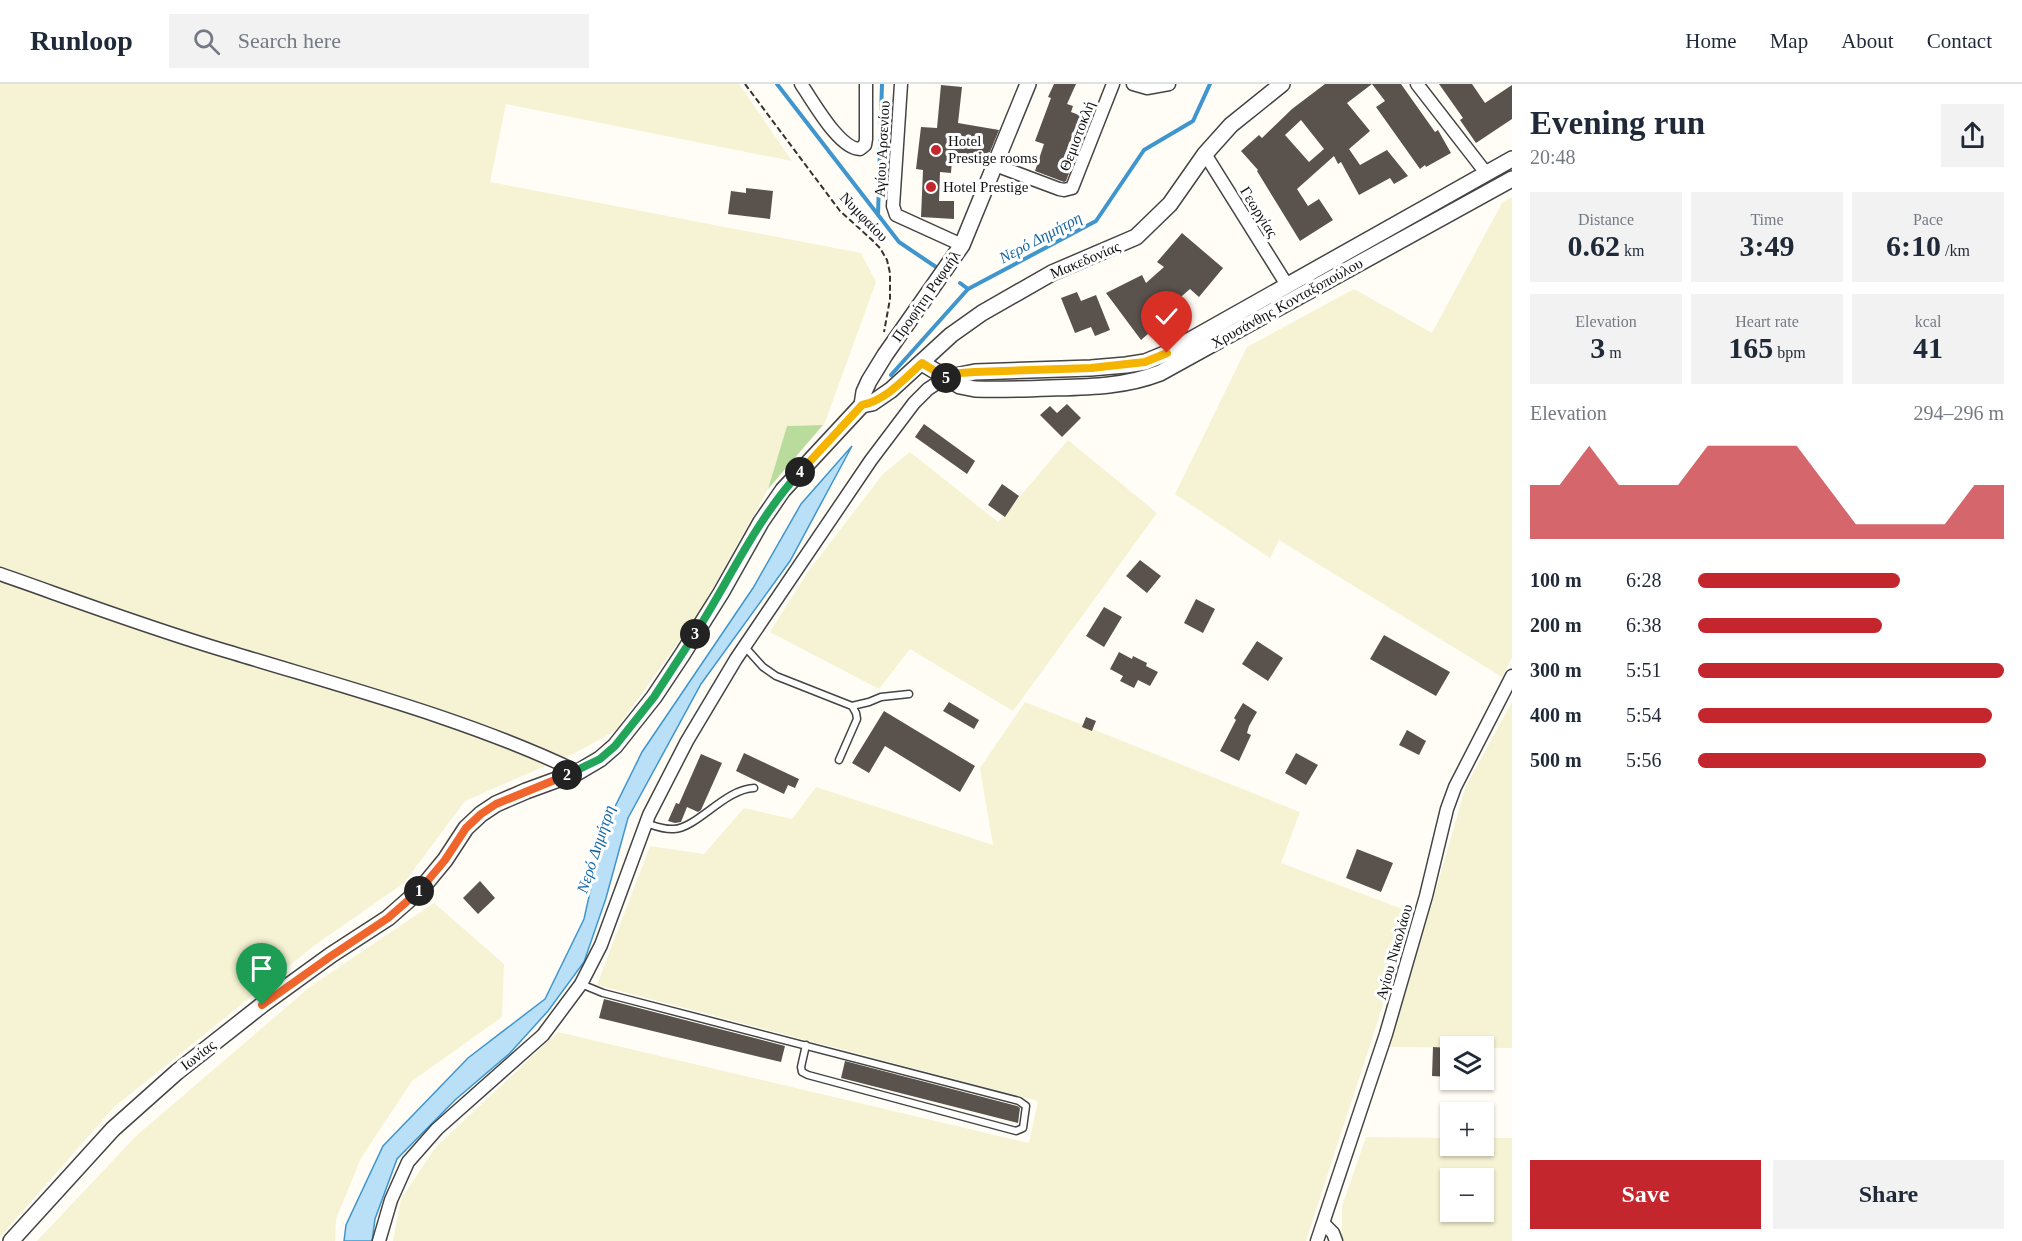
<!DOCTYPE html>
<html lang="en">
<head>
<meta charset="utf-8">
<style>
	body { margin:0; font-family:"Times New Roman",serif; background:#f2f2f3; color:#1f2937; height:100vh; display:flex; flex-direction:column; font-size:22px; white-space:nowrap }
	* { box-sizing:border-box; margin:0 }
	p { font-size:20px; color:#747a83 }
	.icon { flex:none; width:33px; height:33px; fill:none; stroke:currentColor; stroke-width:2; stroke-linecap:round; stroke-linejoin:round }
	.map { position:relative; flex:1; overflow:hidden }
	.side { display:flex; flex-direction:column; background:#fff; width:510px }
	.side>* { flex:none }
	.controls { position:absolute; left:1440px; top:952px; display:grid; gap:12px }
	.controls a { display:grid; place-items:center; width:54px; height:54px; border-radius:0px; background:#fff; box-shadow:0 2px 4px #0004; font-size:30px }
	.pin { position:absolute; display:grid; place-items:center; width:51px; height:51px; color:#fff; margin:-62px -26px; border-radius:50% 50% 50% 0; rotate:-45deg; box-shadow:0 0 6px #0007 }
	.pin .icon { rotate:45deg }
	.km { position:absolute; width:30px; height:30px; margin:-15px; border-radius:50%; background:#222; color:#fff; font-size:16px; line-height:30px; text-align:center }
	.round { display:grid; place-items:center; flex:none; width:63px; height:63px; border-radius:0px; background:#f2f2f3 }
	.headline { display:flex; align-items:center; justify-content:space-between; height:102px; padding:0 18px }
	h1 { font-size:33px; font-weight:600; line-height:45px }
	.figures { display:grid; grid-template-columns:repeat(3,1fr); gap:9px; height:102px; padding:6px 18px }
	.figures div { display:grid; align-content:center; border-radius:0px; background:#f2f2f3; text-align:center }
	.figures b { font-size:30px; font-weight:600 }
	.figures small { font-size:16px; font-weight:400 }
	.figures p { font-size:16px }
	.chart { height:168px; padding:12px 18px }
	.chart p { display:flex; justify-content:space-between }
	.chart svg { width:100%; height:108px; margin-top:6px; fill:#c4262e; opacity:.7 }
	.action { display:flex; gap:12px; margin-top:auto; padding:12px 18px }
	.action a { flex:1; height:69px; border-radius:0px; background:#c4262e; color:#fff; font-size:24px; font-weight:600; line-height:69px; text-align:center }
	.action a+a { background:#f2f2f3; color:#1f2937 }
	ul { padding:0 18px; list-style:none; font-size:20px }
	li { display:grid; grid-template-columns:96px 72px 1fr; align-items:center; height:45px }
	li i { height:15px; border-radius:8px; background:#c4262e }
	header { display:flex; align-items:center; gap:36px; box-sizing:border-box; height:84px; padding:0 30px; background:#fff; border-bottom:2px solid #e0e1e3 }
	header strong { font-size:28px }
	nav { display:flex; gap:33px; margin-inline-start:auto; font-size:21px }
	.search { width:420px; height:54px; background:#f2f2f3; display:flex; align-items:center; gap:15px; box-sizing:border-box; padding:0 21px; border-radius:0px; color:#747a83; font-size:22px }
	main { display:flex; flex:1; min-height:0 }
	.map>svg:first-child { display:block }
	.farmland { fill:#f6f3d4; fill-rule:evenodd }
	.forest { fill:#b9dc9c }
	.water { fill:#b9e0f7; stroke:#3f96cf; stroke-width:1.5 }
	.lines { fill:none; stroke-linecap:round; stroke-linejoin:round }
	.stream { stroke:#3f96cf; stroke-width:4 }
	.building { fill:#5a524d; fill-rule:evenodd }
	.service-casing { stroke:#444; stroke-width:9 }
	.minor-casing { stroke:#444; stroke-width:15 }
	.tertiary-casing { stroke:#444; stroke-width:18 }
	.path { stroke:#333; stroke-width:2; stroke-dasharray:6 3; stroke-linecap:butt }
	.service { stroke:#fff; stroke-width:6 }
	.minor { stroke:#fff; stroke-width:12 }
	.tertiary { stroke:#fff; stroke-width:15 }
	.split-1-casing { stroke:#fff; stroke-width:12 }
	.split-2-casing { stroke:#fff; stroke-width:12 }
	.split-3-casing { stroke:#fff; stroke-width:12 }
	.split-4-casing { stroke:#fff; stroke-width:12 }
	.split-5-casing { stroke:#fff; stroke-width:12 }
	.split-6-casing { stroke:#fff; stroke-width:12 }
	.split-1 { stroke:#f0652b; stroke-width:8 }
	.split-2 { stroke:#f0652b; stroke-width:8 }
	.split-3 { stroke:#22a559; stroke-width:8 }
	.split-4 { stroke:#22a559; stroke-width:8 }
	.split-5 { stroke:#f5b400; stroke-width:8 }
	.split-6 { stroke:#f5b400; stroke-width:8 }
	.poi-dot { fill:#c4262e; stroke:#fff; stroke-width:2 }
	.labels { text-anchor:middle; stroke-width:6; stroke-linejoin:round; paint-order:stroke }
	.street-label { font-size:15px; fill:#111; stroke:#fff }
	.poi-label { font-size:15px; fill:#111; stroke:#fff; text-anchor:start }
	.water-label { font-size:16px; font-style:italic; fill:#1768a6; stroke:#fff }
</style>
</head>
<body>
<header>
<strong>Runloop</strong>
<div class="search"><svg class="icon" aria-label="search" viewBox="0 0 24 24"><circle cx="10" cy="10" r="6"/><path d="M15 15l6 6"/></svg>Search here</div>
<nav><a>Home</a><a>Map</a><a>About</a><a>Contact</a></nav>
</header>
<main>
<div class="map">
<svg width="1512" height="1157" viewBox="0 0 1512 1157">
	<rect width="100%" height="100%" fill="#fffdf5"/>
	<g class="farmland">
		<polygon points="0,0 739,0 792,77 506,20 490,98 861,169 876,198 824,341 787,342 768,405 698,531 615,647 575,669 465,717 404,799 315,861 113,1024 0,1153"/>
		<polygon points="1512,113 1512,574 1502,593 1279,456 1270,474 1175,410 1247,263 1354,205 1432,249 1502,119"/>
		<polygon points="1068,356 1157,429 1013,627 910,565 879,605 770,548 807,489 883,390 910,368 998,438"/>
		<polygon points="1025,618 1300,728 1281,779 1413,829 1306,1157 393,1157 401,1115 435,1064 558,948 1029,1059 1038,1017 597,901 650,762 704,770 744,724 792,735 816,703 993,761 980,684"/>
		<polygon points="1512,618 1512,964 1390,963 1466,702"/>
		<polygon points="434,819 504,880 502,933 412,997 361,1074 336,1135 335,1157 37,1157 136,1052 311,902"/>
		<path d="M 1366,1053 L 1450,1054 L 1450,1062 L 1484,1062 L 1484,1054 L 1512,1054 L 1512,1157 L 1342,1157 L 1342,1122 ZM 1450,1095 L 1484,1095 L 1484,1128 L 1450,1128 Z"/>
	</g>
	<polygon class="forest" points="823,341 768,405 787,342"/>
	<polygon class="water" points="852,362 790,477 701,600 628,734 606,814 584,878 548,927 510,969 455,1016 397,1075 375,1135 372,1157 344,1157 346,1141 383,1062 468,974 545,915 584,835 604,745 642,668 753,504 801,420"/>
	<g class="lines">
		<g class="stream">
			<polyline points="777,0 899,158 939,185"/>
			<polyline points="878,131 882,0"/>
			<polyline points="960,199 968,205"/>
			<polyline points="891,291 968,205 1096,137 1144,66 1193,37 1210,0"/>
		</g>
	</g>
	<g class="building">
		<polygon points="1054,0 1076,0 1067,20 1073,22 1071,28 1090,35 1066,97 1064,98 1035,87 1044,60 1035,57 1051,14 1048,13"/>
		<path d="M 1325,0 L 1401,0 L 1435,48 L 1438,46 L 1451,69 L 1426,83 L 1425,81 L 1420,85 L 1376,23 L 1385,17 L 1372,0 L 1347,19 L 1370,47 L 1349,65 L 1360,81 L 1387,66 L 1408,92 L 1394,100 L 1390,94 L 1359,111 L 1341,78 L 1338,80 L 1334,72 L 1297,105 L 1308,122 L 1319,115 L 1333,136 L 1300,157 L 1257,87 L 1258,86 L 1241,67 L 1259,51 L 1262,54 L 1292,25 ZM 1301,36 L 1324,65 L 1309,78 L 1285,51 Z"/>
		<polygon points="1439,0 1472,0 1485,19 1512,1 1512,35 1476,59 1460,36 1463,34"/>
		<polygon points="941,1 962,3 958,39 999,46 985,80 952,75 951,89 940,88 939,117 954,117 954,135 921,133 923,86 916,85 921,43 937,44"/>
		<polygon points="746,104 773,107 770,135 728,130 731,107 746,109"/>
		<polygon points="1182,149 1223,184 1199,213 1190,205 1168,224 1172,229 1141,256 1106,209 1142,191 1146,199 1164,183 1157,178"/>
		<polygon points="1077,208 1081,217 1096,211 1110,246 1095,252 1091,243 1075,249 1061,214"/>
		<polygon points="1067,320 1081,334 1062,353 1040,331 1050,322 1057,329"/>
		<polygon points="924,340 975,377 967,390 915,353"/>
		<polygon points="1002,400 1019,412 1005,433 988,421"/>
		<polygon points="1140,476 1161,492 1147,509 1126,492"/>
		<polygon points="1196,515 1215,525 1203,549 1184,539"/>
		<polygon points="1104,523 1122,533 1104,563 1086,552"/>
		<polygon points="1384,551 1450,588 1436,612 1370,575"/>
		<polygon points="1257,557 1283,574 1268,597 1242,580"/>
		<polygon points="1119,568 1132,575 1133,572 1147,579 1146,582 1158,588 1150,602 1138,596 1134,604 1120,597 1123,592 1110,585"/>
		<polygon points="949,618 979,636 974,645 943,627"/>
		<polygon points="1243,619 1257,628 1249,642 1247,649 1251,651 1239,677 1220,667 1236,636 1234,634"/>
		<polygon points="884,627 975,682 960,708 885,662 869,689 852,679"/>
		<polygon points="1086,633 1096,637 1092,647 1082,643"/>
		<polygon points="1407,646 1426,657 1419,671 1399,661"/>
		<polygon points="744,669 799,695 795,704 788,701 784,710 736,687"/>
		<polygon points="1296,669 1318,681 1306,701 1285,689"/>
		<polygon points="701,670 722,679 701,726 698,728 687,723 681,738 675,739 668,737 676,719 685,722 679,720"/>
		<polygon points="1357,765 1393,779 1381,808 1346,794"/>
		<polygon points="480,797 495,814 478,830 463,814"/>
		<polygon points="604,915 785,962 781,978 599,934"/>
		<polygon points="1433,963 1450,964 1450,993 1432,992"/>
		<polygon points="845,977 1017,1022 1020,1024 1018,1039 841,994"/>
	</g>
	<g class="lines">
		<g class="service-casing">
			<g id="service">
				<polyline points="745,563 763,583 776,592 852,622 856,629 857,635 839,676"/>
				<polyline points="852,622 869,618 881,613 909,610"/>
				<path d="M 646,739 C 655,742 664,746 674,745 C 697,744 725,705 754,704"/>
				<polyline points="581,900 603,909 1019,1017 1026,1022 1023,1044 1016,1047 808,991 802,988 801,983 806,961"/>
			</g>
		</g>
		<g class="minor-casing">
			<g id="minor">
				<path d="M 801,0 C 813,17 839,65 860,65 L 865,61 L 866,55 L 866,0"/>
				<polyline points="901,0 893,122 896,131 962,161"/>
				<polyline points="1133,0 1147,4 1169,0"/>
				<polyline points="1417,0 1486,89"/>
				<polyline points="1205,70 1287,201"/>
				<polyline points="995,81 1059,105 1064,106 1072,104 1113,0"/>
				<path d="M 0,490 C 77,517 154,546 233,569 C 347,604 470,636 578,688"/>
				<polyline points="1324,1140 1333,1149 1336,1157"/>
				<polyline points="379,1157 391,1116 408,1078 437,1045 543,951 581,900 601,861 649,731 687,657 736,575 871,376 914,319 928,305 945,294"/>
				<polyline points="1317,1157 1386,950 1426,812 1447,725 1455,703 1512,592"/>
			</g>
		</g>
		<g class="tertiary-casing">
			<g id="tertiary">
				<path d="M 922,279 L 960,302 L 975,305 C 1000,306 1025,305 1050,304 C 1087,303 1124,303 1160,289 L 1512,95"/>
				<polyline points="945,294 975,288 1091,284 1126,281 1145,278 1167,269 1512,75"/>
				<polyline points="862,321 872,319 891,306 951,251 982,229 1052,189 1136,153 1170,120 1205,70 1231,41 1282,0"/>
				<polyline points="862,321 864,308 869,297 885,271 962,161 1028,0"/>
				<polyline points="11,1157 113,1045 177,988 262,921 331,871 388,834 421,805 445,776 466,744 481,730 496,720 526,707 578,688 600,675 615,662 654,613 682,571 721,509 761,438 783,406 862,321"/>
			</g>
		</g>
		<polyline class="path" points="745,0 840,127 871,155 880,164 887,176 890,189 890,215 884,248"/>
		<use href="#service" class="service"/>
		<use href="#minor" class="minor"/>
		<use href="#tertiary" class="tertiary"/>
	</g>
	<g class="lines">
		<g class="split-1-casing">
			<polyline id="split-1" points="262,921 331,872 388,834 419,807"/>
		</g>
		<g class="split-2-casing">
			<polyline id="split-2" points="419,807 445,776 466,744 481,730 496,720 567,691"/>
		</g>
		<g class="split-3-casing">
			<polyline id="split-3" points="567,691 600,675 615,662 654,613 695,550"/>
		</g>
		<g class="split-4-casing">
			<path id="split-4" d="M 695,550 C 730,495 756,436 800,388"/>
		</g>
		<g class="split-5-casing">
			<path id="split-5" d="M 800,388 L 862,321 C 886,316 904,295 922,279 L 946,294"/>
		</g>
		<g class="split-6-casing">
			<polyline id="split-6" points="946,294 960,289 975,288 1091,284 1145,278 1167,269"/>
		</g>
		<use href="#split-1" class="split-1"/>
		<use href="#split-2" class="split-2"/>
		<use href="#split-3" class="split-3"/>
		<use href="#split-4" class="split-4"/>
		<use href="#split-5" class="split-5"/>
		<use href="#split-6" class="split-6"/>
	</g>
	<g class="poi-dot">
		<circle cx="936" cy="66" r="6"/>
		<circle cx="931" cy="103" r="6"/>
	</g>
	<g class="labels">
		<g class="street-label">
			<text transform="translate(1077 52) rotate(-69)" y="5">Θεμιστοκλή</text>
			<text transform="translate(882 65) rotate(-87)" y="5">Αγίου Αρσενίου</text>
			<text transform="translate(1259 128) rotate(58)" y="5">Γεωργίας</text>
			<text transform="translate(864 133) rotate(46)" y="5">Νυμφαίου</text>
			<text transform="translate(1085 176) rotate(-23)" y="5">Μακεδονίας</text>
			<text transform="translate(926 212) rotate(-55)" y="5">Προφήτη Ραφαήλ</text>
			<text transform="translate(1287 219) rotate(-29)" y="5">Χρυσάνθης Κονταξοπούλου</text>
			<text transform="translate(1394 868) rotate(-74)" y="5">Αγίου Νικολάου</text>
			<text transform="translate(198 971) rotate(-38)" y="5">Ιωνίας</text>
		</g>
		<g class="poi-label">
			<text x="948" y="62">Hotel<tspan x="948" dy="17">Prestige rooms</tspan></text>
			<text x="943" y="108">Hotel Prestige</text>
		</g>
		<g class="water-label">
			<text transform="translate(1040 153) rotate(-28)" y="6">Νερό Δημήτρη</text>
			<text transform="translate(595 765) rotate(-72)" y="6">Νερό Δημήτρη</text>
		</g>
	</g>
</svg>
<div class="controls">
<a><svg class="icon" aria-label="layers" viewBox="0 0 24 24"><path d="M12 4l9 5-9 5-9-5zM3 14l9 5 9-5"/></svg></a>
<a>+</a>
<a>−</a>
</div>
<div class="pin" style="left:262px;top:921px;background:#1e9e55"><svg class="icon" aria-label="arrive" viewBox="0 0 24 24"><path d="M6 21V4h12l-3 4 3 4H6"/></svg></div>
<div class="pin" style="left:1167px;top:269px;background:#d93025"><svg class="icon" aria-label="check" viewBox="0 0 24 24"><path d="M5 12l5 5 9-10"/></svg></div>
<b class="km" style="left:419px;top:807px">1</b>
<b class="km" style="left:567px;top:691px">2</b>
<b class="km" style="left:695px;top:550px">3</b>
<b class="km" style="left:800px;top:388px">4</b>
<b class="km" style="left:946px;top:294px">5</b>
</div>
<section class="side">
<div class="headline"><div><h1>Evening run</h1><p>20:48</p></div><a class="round"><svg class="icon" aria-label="share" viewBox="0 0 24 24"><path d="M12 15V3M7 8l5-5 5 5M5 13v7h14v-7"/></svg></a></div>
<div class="figures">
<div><p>Distance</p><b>0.62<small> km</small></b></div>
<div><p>Time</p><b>3:49</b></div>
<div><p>Pace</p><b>6:10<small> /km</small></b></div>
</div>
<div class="figures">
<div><p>Elevation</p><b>3<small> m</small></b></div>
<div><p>Heart rate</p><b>165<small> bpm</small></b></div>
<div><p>kcal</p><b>41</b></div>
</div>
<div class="chart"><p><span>Elevation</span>294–296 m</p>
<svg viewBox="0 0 160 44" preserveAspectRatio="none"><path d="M0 44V22L10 22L20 6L30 22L40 22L50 22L60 6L70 6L80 6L90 6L100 22L110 38L120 38L130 38L140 38L150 22L160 22V44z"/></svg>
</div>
<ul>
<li><b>100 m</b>6:28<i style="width:66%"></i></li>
<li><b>200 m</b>6:38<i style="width:60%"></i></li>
<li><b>300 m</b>5:51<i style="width:100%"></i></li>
<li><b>400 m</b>5:54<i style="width:96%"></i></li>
<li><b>500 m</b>5:56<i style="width:94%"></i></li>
</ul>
<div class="action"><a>Save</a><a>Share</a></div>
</section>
</main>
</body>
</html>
